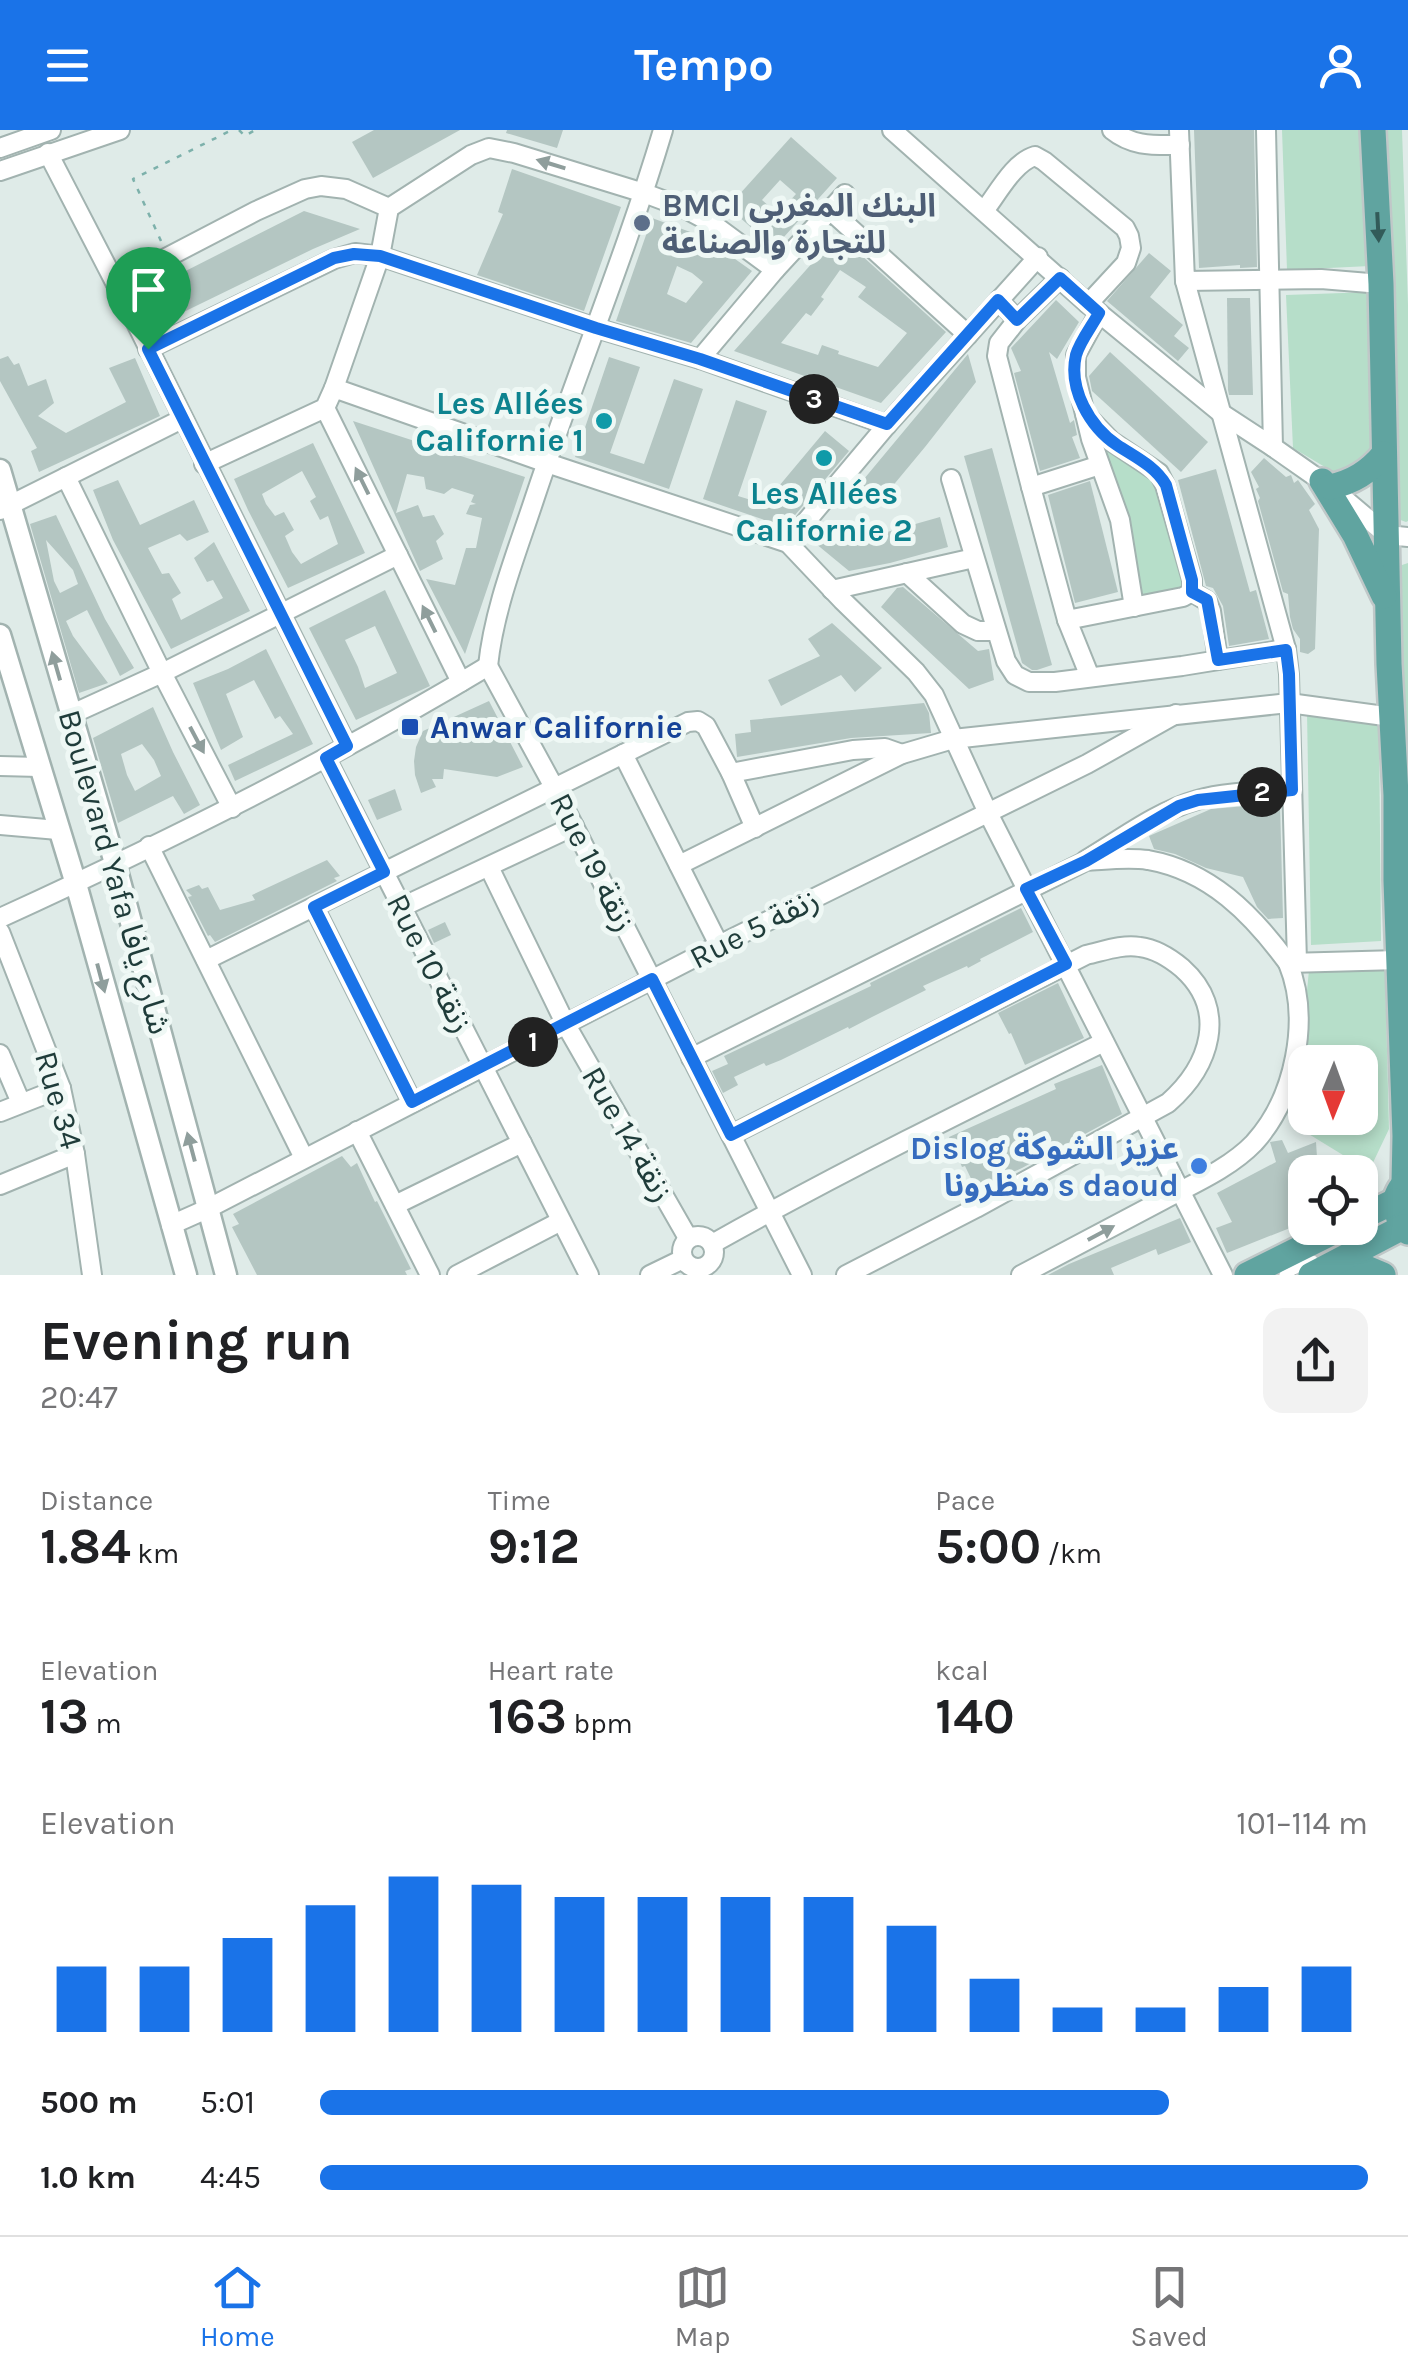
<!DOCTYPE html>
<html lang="en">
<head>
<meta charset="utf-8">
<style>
	body { margin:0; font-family:Karla,"Noto Sans Arabic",sans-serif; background:#f2f2f2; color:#202124; height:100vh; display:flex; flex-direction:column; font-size:38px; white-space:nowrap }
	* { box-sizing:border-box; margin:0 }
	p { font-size:32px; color:#757577 }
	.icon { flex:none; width:55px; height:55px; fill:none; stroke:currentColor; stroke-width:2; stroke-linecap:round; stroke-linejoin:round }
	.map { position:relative; height:1145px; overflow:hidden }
	.details { display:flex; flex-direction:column; background:#fff; flex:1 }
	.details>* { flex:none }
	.needle { width:65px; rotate:181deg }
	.controls { position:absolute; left:1288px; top:915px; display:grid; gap:20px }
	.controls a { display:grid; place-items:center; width:90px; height:90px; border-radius:20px; background:#fff; box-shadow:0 5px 15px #0003; font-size:50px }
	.pin { position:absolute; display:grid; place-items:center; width:85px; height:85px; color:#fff; margin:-102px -42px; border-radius:50% 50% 50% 0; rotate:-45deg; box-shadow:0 0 10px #0007 }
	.pin .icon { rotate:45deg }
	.km { position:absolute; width:50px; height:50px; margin:-25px; border-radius:50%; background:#222; color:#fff; font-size:28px; line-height:50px; text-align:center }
	.round { display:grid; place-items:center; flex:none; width:105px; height:105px; border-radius:20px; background:#f2f2f2 }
	.head { display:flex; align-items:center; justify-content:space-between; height:170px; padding:0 40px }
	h1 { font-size:55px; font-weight:700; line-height:75px }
	.stats { display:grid; grid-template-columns:repeat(3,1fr); gap:15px; height:170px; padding:10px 40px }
	.stats div { display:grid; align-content:center }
	.stats b { font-size:50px; font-weight:700 }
	.stats small { font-size:28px; font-weight:400 }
	.stats p { font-size:28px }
	.chart { height:280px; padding:20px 40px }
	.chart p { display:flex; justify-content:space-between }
	.chart svg { width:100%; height:180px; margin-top:10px; stroke:#1a73e8; stroke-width:6 }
	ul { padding:0 40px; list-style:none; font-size:32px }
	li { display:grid; grid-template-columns:160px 120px 1fr; align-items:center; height:75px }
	li i { height:25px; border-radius:12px; background:#1a73e8 }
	header { display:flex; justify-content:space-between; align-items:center; height:130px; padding:0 40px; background:#1a73e8; color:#fff; font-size:45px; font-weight:700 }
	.tab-bar { display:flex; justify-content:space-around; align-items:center; height:140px; border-top:2px solid #e0e0e0; background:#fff; font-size:28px; color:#757577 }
	.tab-bar a { display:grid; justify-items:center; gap:5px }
	.tab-bar .selected { color:#1a73e8 }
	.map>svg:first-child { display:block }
	.green { fill:#b6dec9; fill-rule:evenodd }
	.building { fill:#b4c6c2; fill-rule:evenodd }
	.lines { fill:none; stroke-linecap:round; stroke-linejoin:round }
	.service-casing { stroke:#a2b3b0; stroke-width:14 }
	.minor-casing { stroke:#a2b3b0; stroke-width:22 }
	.tertiary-casing { stroke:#a2b3b0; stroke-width:25 }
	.primary-casing { stroke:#c0c8c8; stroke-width:30 }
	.path { stroke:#7db1ab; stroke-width:2.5; stroke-dasharray:5 8; stroke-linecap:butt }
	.service { stroke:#fff; stroke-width:9 }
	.minor { stroke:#fff; stroke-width:18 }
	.tertiary { stroke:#fff; stroke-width:20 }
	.primary { stroke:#60a4a0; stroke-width:25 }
	.oneway { fill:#8f9e9c }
	.oneway2 { fill:#325b59 }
	.route-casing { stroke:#fff; stroke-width:20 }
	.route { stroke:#1a73e8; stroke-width:12 }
	.service-dot { fill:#5c6f8a; stroke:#eff8f5; stroke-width:4 }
	.culture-dot { fill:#0f9aa8; stroke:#eff8f5; stroke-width:4 }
	.transit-dot { fill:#1a4fb4; stroke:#eff8f5; stroke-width:4 }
	.shop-dot { fill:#3f7fe0; stroke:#eff8f5; stroke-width:4 }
	.labels { text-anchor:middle; stroke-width:10; stroke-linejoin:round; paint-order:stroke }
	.service-label { font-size:32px; font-weight:bold; fill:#4e5e75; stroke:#eff8f5; text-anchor:start }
	.culture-label { font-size:32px; font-weight:bold; fill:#0d838f; stroke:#eff8f5; text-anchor:end }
	.transit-label { font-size:32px; font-weight:bold; fill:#164399; stroke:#eff8f5; text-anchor:start }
	.street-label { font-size:32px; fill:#1f3c3a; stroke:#eff8f5 }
	.shop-label { font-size:32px; font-weight:bold; fill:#366cbe; stroke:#eff8f5; text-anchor:end }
</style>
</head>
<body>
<header><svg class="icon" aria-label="menu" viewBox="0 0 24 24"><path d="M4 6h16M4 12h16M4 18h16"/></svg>Tempo<svg class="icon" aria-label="person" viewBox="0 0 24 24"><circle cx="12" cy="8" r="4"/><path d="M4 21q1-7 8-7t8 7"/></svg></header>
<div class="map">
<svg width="1408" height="1145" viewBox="0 0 1408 1145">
	<rect width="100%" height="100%" fill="#dfebe8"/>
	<g class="green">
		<polygon points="1282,0 1367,0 1370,136 1287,140"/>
		<polygon points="1380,0 1402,0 1408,175 1408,391 1406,392 1395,388"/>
		<polygon points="1371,162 1380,322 1354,342 1335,343 1293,318 1286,165"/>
		<polygon points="1108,313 1155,346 1188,453 1179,462 1147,469 1138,462 1098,317"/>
		<polygon points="1408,433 1408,839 1399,436"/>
		<polygon points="1307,582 1379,595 1381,811 1311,815"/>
		<path d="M 1309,840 L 1385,840 L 1389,999 L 1369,1041 L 1294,995 ZM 1305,932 L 1360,932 L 1360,988 L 1305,988 Z"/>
	</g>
	<g class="building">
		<polygon points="374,0 460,0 373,48 352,12"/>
		<polygon points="507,0 563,0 557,18 506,3"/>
		<polygon points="1194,0 1254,0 1257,137 1240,138 1240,135 1199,138"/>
		<path d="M 791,7 L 837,48 L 774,118 L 728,77 ZM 780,50 L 796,64 L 778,84 L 762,70 Z"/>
		<polygon points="512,39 621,77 584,181 477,145 503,84 498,82"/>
		<polygon points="304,81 360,99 313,119 159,194 142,159 152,155 154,157"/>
		<path d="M 652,88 L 704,107 L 752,141 L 691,213 L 616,191 ZM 677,136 L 692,143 L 703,152 L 686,173 L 667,164 Z"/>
		<path d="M 838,104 L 946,202 L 881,273 L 734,221 ZM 840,140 L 866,157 L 858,167 L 907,203 L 878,237 L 838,224 L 839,221 L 822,215 L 818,225 L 781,213 L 806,183 L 811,186 L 824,169 L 821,167 Z"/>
		<polygon points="1149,123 1171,141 1150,167 1183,195 1174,206 1189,218 1178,231 1107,171"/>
		<polygon points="1227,168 1250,168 1253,265 1229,265 1228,260"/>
		<polygon points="1056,170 1079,192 1057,229 1049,222 1070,293 1074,290 1077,305 1072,307 1080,328 1040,341 1014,243 1021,241 1011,218"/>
		<polygon points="1110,222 1208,312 1181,342 1092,261 1089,246"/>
		<polygon points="968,224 976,252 925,317 881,370 868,363 859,373 849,367"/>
		<polygon points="8,226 14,235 19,233 28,256 46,249 54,273 38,286 66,303 126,272 109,238 135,228 160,286 39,342 31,321 37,318 0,251 0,229"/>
		<polygon points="609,227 640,237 610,323 644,334 674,249 703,259 669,359 575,327"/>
		<polygon points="736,270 767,281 738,366 764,374 825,301 849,321 785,397 703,369"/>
		<polygon points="353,291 525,347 465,524 426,449 455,455 466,418 476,418 482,388 466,384 470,375 476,374 471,372 474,365 452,358 444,364 426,359 424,347 407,344 396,383 418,375 423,387 434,385 444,404 436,411 443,429 420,441"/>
		<path d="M 313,313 L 365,423 L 288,458 L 248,380 L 234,349 ZM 302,341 L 316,367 L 310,371 L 320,390 L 328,386 L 338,414 L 301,434 L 292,422 L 285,406 L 294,400 L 284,382 L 275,386 L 266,374 L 262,364 Z"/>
		<polygon points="992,318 1052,535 1037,540 1032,540 1022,533 964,326"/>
		<polygon points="1264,328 1286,347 1291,345 1294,353 1298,350 1315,374 1309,380 1319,399 1315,519 1308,524 1300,522 1300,509 1293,499 1290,487 1288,464 1283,462 1258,371 1260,368 1256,359 1259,357 1251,342"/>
		<polygon points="1216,339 1250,462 1256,460 1269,509 1229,516 1223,476 1213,458 1206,456 1178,350"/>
		<polygon points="118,350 140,395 194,370 209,402 187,411 180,404 148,418 162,444 169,443 181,463 172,469 181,490 223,468 213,450 207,452 194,428 214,412 250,481 171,519 113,410 93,360"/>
		<polygon points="1090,351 1118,462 1075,473 1048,365"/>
		<path d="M 56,385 L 105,489 L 134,538 L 120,546 L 87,480 L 66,491 L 73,506 L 108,553 L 79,563 L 30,394 ZM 46,410 L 73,440 L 78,454 L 60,463 L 54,451 Z"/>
		<polygon points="940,387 948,417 890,433 849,441 815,413 837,393 852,412"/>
		<polygon points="903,457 978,521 989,519 994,550 969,559 881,477 897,458"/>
		<path d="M 385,460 L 430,556 L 356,590 L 309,498 ZM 375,496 L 397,543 L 365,558 L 358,537 L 345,510 Z"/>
		<polygon points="832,493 882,538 855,562 841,545 781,576 768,550 820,526 808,509"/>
		<polygon points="266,519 313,614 235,651 228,635 293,604 280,586 275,589 254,550 226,564 243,607 221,620 193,553 228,539"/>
		<polygon points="489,571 523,637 497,647 444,639 443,649 432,649 436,657 421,663 415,645 414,631 416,617 423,601"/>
		<polygon points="924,573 929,583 931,603 851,608 737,627 735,604 751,602 750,590"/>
		<path d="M 153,577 L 173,622 L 200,675 L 184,684 L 173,666 L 118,693 L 93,608 ZM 142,614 L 154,630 L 161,646 L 135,661 L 127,645 L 121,624 Z"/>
		<polygon points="395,659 402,680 377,690 368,670"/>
		<polygon points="1280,673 1283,788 1268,789 1257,777 1243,747 1206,738 1175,724 1154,719 1149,706 1211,679"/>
		<polygon points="327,730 340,746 334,748 337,751 215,812 210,805 208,806 188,767 192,766 186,760 199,755 202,759 208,757 220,780 255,770 252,765"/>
		<polygon points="1021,778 1033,802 980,829 981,831 968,838 967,836 923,856 926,860 872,887 849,899 848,897 781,930 766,936 764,933 734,947 738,955 723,963 712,941 728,934 724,926 871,856 870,853"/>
		<polygon points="445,792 451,805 434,813 428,800"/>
		<polygon points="1058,853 1084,908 1025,935 1011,903 1009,904 998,883"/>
		<polygon points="1102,935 1122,984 1022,1038 976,1059 965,1036 962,1037 949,1007 1056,959 1054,954"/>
		<polygon points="1282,1010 1288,1023 1316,1012 1318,1042 1305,1042 1305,1092 1227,1123 1216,1098 1232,1092 1217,1063 1276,1032 1270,1012"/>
		<polygon points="342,1026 351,1037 357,1033 375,1072 377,1071 411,1139 405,1141 407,1145 257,1145 232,1097 239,1094 233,1084"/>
		<polygon points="1180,1088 1191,1112 1158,1125 1156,1119 1111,1138 1114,1145 1048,1145 1069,1134"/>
	</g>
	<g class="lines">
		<g class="service-casing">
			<polyline id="service" points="1284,1145 1313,1130"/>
		</g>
		<g class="minor-casing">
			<g id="minor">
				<polyline points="892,0 1088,174 1221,283 1273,317 1266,0"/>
				<path d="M 1112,0 C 1133,17 1154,15 1180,15"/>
				<polyline points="1179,0 1185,151 1321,149 1381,154"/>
				<polyline points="0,18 51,0"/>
				<polyline points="48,23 134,189 347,616"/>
				<polyline points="0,41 120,0"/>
				<polyline points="830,80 968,205"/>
				<path d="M 984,81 C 998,63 1014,32 1035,26 L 1044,31 L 1125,98 L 1129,106 L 1131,118 L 1126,133 L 1088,174"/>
				<polyline points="1185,151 1286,519 1289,544 1297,832"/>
				<polyline points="116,154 256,81 305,59 321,56 346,59 389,78"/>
				<polyline points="999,170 1017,190 999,213 997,226 1031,357"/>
				<polyline points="1099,183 1076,225 1076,247 1091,309 1120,390 1134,477"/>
				<polyline points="1017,190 1060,148"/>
				<polyline points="148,219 334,129 355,123 380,126 596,198 700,229 775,140 845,64"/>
				<polyline points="700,229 887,295"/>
				<polyline points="334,258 380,126 389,78 471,25 489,18 514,23 644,63 684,78 710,92 775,140"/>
				<polyline points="325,278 461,552"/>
				<polyline points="1273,317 1330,357 1387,405 1408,407"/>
				<polyline points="204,334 325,278 334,258 547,333 788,413 842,470 916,542 934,565 988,683 1223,1145"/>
				<polyline points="66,347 162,543 232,678"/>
				<polyline points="951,349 1006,531 1015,545 1029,552 1055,552 1182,536 1286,519"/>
				<polyline points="0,380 182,289"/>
				<polyline points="788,413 887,295 1038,127"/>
				<polyline points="907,443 963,494 978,501 996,501"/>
				<polyline points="832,460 974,428"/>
				<polyline points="1192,462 1207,471 1211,481 1218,530"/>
				<polyline points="1067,490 1183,467 1192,462 1192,450 1165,355 1159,343 1111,311 1085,284"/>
				<polyline points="488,536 555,659 802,1145"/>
				<path d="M 488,536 C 494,478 517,422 535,367 C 576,244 626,124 663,0"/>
				<polyline points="1090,547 1067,490 1031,357 1100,335"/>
				<polyline points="70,585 162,543 398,425"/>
				<polyline points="623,624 719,815"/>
				<polyline points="326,628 589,1145"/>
				<polyline points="0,636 39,637"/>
				<polyline points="731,643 853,620 885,618 902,624"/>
				<polyline points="0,695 58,700"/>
				<polyline points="149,716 304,1028"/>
				<path d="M 1086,730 C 1121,709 1158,681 1197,670 C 1227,661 1261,662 1292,660"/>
				<polyline points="679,735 902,624 953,609 1289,573 1392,587"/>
				<polyline points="489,737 566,895 688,1108"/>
				<polyline points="314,777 412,972"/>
				<polyline points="402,777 574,696"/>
				<path d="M 0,788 C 166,712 332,630 488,536"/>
				<polyline points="0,802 61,958 75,1024 92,1145"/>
				<polyline points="206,830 688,592 698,591 706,596 731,643 755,698"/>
				<polyline points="0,924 21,973"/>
				<path d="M 691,928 L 1086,731 C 1106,730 1128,727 1148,730 C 1210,741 1252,784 1288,833 L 1399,830"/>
				<polyline points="0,982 61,958"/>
				<polyline points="357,1001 430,1145"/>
				<path d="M 731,1005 L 1086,825 C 1104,821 1122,814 1140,817 C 1156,819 1170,828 1182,838 C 1229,880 1210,936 1168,973 L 976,1078 L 846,1145"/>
				<polyline points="0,1055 75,1024"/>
				<polyline points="395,1075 522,1013"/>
				<polyline points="171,1095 207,1079 719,815 1087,634 1176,584"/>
				<circle cx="698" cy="1122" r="16"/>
				<path d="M 712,1114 C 840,1042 972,977 1104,912"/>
				<polyline points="457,1145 561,1091"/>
				<polyline points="650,1145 683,1129"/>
				<path d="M 1021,1145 C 1068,1120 1116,1095 1163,1070 C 1193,1054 1230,1038 1254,1013 C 1295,968 1311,889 1288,833"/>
			</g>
		</g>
		<g class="tertiary-casing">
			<g id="tertiary">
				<polyline points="0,340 115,733 226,1145"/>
				<polyline points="0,505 76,754 186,1145"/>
			</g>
		</g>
		<g class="primary-casing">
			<g id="primary">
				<polyline points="1373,0 1381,154 1389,534 1396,665 1396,750 1405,1006 1404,1053"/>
				<polyline points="1322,351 1355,405 1384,466"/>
				<path d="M 1330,357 C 1353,352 1369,342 1384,324"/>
				<path d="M 1408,1050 C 1390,1066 1393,1084 1408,1102"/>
				<polyline points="1360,1088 1395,1071"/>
				<polyline points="1331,1138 1364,1137 1383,1145"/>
				<polyline points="1247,1145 1341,1098"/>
				<polyline points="1311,1145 1403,1097"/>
			</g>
		</g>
		<g class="path">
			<polyline points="239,0 245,6 255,0"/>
			<polyline points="161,111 133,49 232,0"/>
		</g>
		<use href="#service" class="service"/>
		<use href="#minor" class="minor"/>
		<use href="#tertiary" class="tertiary"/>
		<use href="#primary" class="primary"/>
	</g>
	<defs><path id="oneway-solid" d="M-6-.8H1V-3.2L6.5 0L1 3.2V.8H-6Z" transform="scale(2.5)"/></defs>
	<g class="oneway">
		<use href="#oneway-solid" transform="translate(551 34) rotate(-163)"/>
		<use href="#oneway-solid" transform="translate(362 351) rotate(-116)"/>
		<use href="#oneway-solid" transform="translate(429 489) rotate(-116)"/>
		<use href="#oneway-solid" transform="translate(56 536) rotate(-106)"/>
		<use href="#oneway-solid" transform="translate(197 610) rotate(62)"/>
		<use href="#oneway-solid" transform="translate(101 848) rotate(75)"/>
		<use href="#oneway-solid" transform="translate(191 1017) rotate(-105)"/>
		<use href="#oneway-solid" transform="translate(1101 1103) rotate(-28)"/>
	</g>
	<use class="oneway2" href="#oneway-solid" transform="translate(1378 97) rotate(87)"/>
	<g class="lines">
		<g class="route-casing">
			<path id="route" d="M 354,124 L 380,126 L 596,198 L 700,229 L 887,294 L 998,170 L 1017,190 L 1060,148 L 1099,183 C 1092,196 1080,211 1076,225 C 1068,259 1090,297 1117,315 C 1135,327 1155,336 1166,355 L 1192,450 L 1192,462 L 1207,470 L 1218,530 L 1286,520 L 1289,544 L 1292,660 L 1198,670 L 1179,676 L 1086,731 L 1026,759 L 1066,834 L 731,1005 L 652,849 L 412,972 L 314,777 L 384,742 L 326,628 L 347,616 L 148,219 L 334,128 Z"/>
		</g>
		<use href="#route" class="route"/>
	</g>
	<circle class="service-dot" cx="642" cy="93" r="10"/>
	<g class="culture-dot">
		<circle cx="604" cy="291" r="10"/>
		<circle cx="824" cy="328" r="10"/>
	</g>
	<rect class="transit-dot" x="400" y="587" width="20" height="20" rx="5"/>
	<circle class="shop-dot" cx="1199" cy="1036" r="10"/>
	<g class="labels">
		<g class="service-label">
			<text x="662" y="86">BMCI البنك المغربي<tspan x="662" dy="37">للتجارة والصناعة</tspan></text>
		</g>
		<g class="culture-label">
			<text x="584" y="284">Les Allées<tspan x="584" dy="37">Californie 1</tspan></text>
			<text x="824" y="374" text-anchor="middle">Les Allées<tspan x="824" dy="37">Californie 2</tspan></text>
		</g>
		<g class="transit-label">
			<text x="430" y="608">Anwar Californie</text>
		</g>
		<g class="street-label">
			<text transform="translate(593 732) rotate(63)" y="11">Rue 19 زنقة</text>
			<text transform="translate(115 742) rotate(74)" y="11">Boulevard Yafa شارع يافا</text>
			<text transform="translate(754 798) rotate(-27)" y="11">Rue 5 زنقة</text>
			<text transform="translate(430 833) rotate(63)" y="11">Rue 10 زنقة</text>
			<text transform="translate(59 970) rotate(74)" y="11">Rue 34</text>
			<text transform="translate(628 1004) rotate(60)" y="11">Rue 14 زنقة</text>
		</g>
		<g class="shop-label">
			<text x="1179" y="1029">Dislog عزيز الشوكة<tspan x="1179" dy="37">منظرونا s daoud</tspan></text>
		</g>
	</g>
</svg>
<div class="controls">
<a><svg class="needle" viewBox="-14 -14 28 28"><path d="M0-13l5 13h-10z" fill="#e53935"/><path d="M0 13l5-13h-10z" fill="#757577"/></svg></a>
<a><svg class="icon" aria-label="locate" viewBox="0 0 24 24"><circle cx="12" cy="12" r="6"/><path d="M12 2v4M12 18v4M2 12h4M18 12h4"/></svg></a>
</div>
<div class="pin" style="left:148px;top:219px;background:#1e9e55"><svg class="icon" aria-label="arrive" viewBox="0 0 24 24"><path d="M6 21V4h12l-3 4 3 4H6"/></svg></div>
<b class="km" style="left:533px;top:912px">1</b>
<b class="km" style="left:1262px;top:662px">2</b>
<b class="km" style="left:814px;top:269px">3</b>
</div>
<section class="details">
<div class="head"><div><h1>Evening run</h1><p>20:47</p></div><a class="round"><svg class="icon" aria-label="share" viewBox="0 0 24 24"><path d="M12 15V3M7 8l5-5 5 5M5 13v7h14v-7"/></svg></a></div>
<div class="stats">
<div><p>Distance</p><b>1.84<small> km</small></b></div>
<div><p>Time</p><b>9:12</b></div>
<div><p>Pace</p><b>5:00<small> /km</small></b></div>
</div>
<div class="stats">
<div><p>Elevation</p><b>13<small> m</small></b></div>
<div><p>Heart rate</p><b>163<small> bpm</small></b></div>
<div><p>kcal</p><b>140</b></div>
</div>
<div class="chart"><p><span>Elevation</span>101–114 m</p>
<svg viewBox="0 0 160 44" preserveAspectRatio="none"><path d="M5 44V28M15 44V28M25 44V21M35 44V13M45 44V6M55 44V8M65 44V11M75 44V11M85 44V11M95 44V11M105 44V18M115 44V31M125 44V38M135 44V38M145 44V33M155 44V28"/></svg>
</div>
<ul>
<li><b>500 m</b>5:01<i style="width:81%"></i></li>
<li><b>1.0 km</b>4:45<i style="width:100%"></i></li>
</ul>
</section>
<nav class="tab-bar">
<a class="selected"><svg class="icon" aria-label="home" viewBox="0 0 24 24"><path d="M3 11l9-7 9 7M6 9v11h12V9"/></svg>Home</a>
<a><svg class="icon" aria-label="map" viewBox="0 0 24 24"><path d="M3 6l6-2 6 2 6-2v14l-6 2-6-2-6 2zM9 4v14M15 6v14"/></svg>Map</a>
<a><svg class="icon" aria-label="saved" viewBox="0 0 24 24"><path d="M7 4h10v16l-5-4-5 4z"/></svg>Saved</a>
</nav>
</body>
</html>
